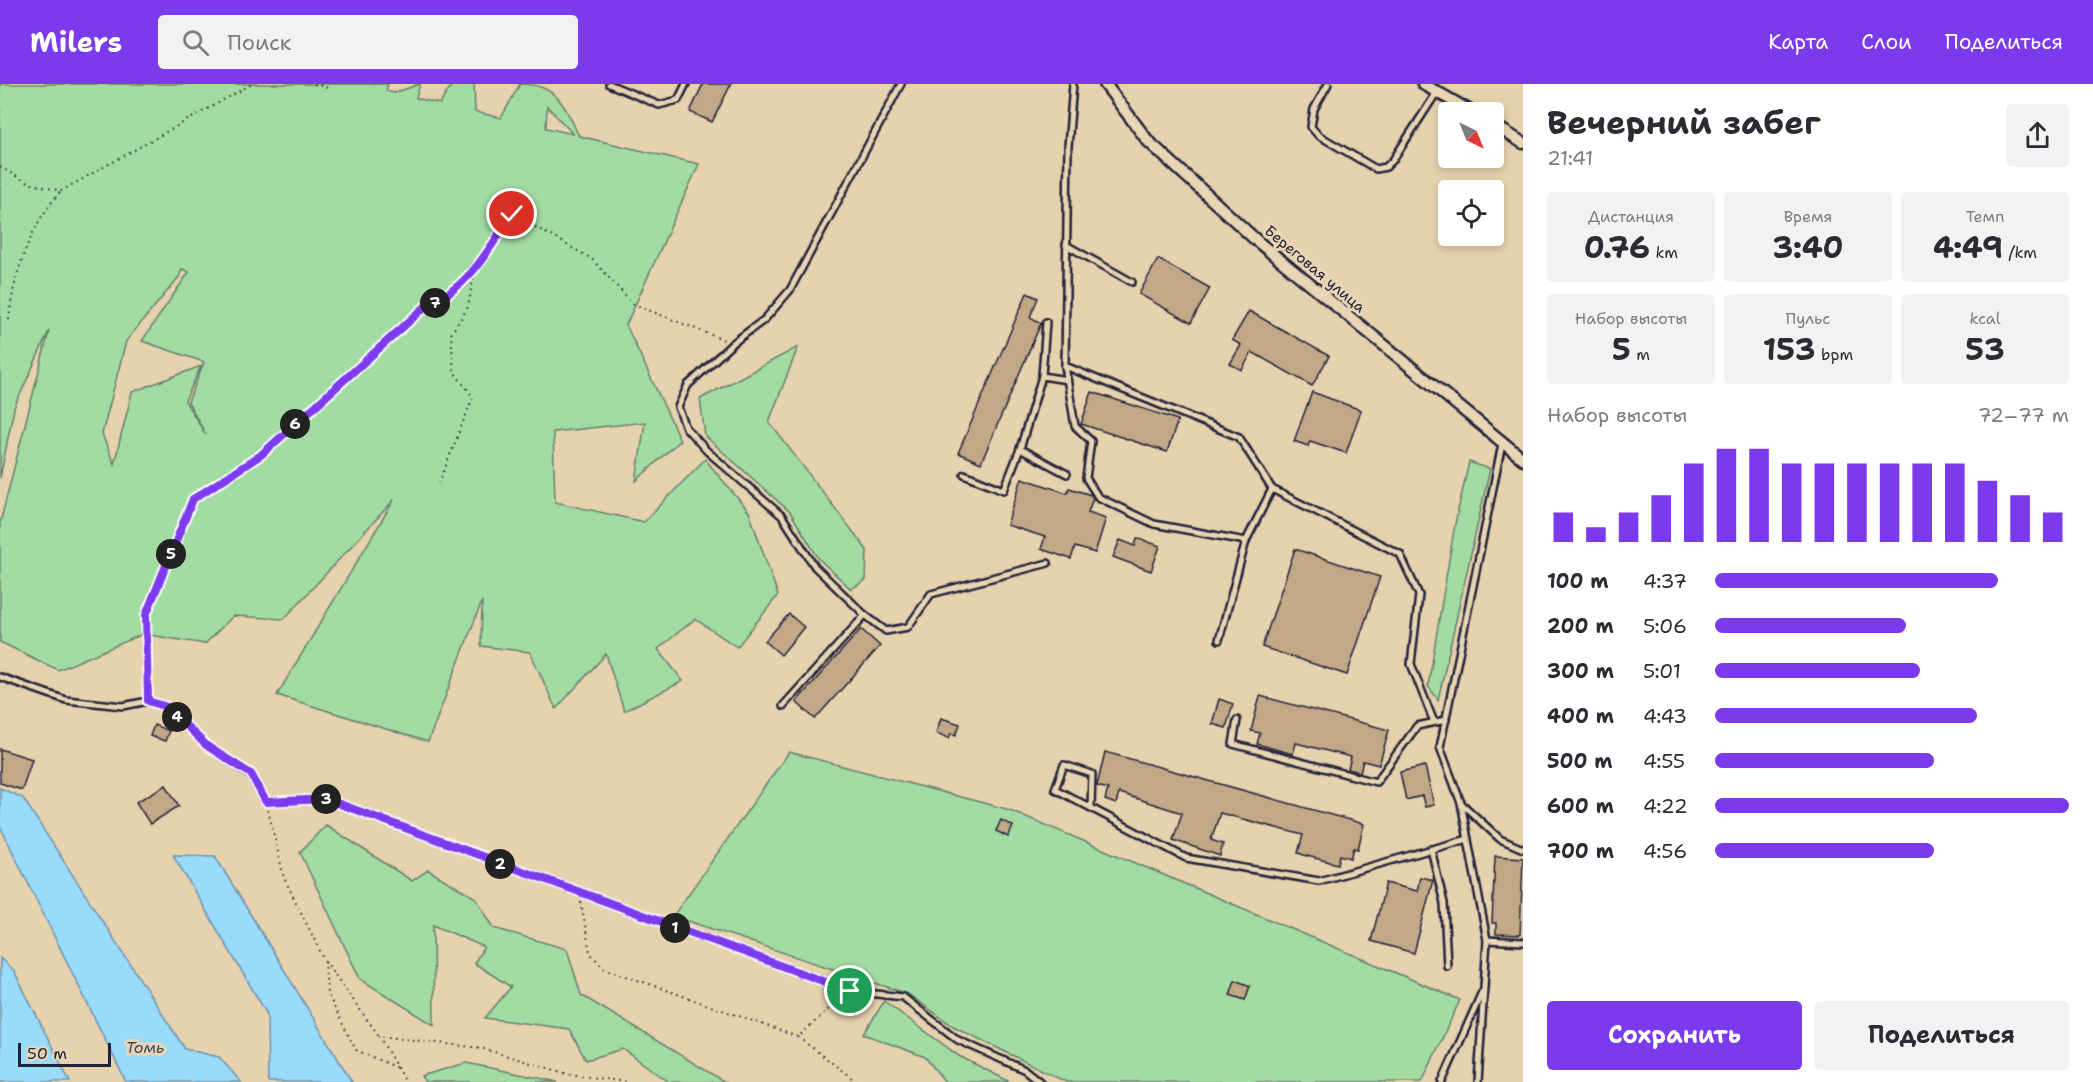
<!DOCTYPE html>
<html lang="ru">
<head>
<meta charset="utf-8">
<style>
	body { margin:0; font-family:"Shantell Sans",sans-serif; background:#f2f2f3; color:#2b2b33; height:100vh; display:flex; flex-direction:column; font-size:22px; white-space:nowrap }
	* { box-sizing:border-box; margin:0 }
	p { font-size:20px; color:#7c7c81 }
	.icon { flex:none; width:33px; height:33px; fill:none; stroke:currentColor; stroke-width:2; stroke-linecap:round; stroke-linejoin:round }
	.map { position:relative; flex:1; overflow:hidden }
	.details { display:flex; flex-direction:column; background:#fff; width:570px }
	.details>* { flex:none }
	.needle { width:39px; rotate:137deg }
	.buttons { position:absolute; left:1438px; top:18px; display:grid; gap:12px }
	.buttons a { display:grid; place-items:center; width:66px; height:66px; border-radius:6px; background:#fff; box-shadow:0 3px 9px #0003; font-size:30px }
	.scale { position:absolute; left:18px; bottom:15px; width:93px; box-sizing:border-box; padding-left:6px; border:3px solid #22223b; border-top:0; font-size:16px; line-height:21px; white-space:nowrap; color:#22223b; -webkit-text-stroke:4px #e9d6b4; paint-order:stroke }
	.pin { position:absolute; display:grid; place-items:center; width:51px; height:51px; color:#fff; margin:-26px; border:3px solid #fff; border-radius:50%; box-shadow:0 2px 6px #0007 }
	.km { position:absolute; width:30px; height:30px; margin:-15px; border-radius:50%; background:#222; color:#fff; font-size:16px; line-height:30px; text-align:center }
	.round { display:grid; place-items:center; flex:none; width:63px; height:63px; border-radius:6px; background:#f2f2f3 }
	.summary { display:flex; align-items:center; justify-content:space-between; height:102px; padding:0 24px }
	h1 { font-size:33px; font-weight:700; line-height:45px }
	.metrics { display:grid; grid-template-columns:repeat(3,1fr); gap:9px; height:102px; padding:6px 24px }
	.metrics div { display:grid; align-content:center; border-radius:6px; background:#f2f2f3; text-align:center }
	.metrics b { font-size:30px; font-weight:700 }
	.metrics small { font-size:16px; font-weight:400 }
	.metrics p { font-size:16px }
	.chart { height:168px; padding:12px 24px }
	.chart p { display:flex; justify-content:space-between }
	.chart svg { width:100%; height:108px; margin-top:6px; stroke:#7c3aed; stroke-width:6 }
	.cta { display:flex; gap:12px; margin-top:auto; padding:12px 24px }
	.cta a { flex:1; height:69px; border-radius:6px; background:#7c3aed; color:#fff; font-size:24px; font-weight:700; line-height:69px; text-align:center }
	.cta a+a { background:#f2f2f3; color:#2b2b33 }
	ul { padding:0 24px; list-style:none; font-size:20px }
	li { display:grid; grid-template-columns:96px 72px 1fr; align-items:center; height:45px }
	li i { height:15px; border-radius:8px; background:#7c3aed }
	header { display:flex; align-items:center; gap:36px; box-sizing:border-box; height:84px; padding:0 30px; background:#7c3aed; color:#fff }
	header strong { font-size:28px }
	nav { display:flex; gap:33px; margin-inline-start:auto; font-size:21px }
	.search { width:420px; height:54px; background:#f2f2f3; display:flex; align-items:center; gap:15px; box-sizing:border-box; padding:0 21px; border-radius:6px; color:#7c7c81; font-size:22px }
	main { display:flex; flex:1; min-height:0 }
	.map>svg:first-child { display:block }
	.green { fill:#a3dca2; stroke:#627f6e; stroke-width:1.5; fill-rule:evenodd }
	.water { fill:#9adbfc; stroke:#6a91af; stroke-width:1.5 }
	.building { fill:#c2a886; stroke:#22223b; stroke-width:1.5 }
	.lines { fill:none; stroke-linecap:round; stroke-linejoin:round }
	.lane-casing { stroke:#22223b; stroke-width:10 }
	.street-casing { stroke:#22223b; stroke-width:15 }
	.path { stroke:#22223b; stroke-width:2; stroke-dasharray:1.5 4.5; stroke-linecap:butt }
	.lane { stroke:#e9d6b4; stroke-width:5 }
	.street { stroke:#e9d6b4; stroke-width:10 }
	.route-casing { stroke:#fff; stroke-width:12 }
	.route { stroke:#7c3aed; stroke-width:8 }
	.labels { text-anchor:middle; stroke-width:6; stroke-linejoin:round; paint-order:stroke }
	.street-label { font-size:15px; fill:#22223b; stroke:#e9d6b4 }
	.water-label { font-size:16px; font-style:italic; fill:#3a4762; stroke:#e9d6b4 }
</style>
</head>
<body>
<header>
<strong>Milers</strong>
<div class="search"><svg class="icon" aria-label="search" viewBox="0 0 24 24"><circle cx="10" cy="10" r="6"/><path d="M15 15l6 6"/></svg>Поиск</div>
<nav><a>Карта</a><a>Слои</a><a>Поделиться</a></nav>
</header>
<main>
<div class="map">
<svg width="1523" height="998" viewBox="0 0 1523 998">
	<rect width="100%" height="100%" fill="#e7d2ae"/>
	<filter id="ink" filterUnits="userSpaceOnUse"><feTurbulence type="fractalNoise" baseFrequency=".0167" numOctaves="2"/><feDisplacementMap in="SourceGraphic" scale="12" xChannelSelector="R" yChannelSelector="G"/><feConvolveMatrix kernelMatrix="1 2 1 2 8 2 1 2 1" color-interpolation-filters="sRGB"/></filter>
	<g filter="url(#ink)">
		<g class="green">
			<path d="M 0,0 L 388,0 L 386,7 L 394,9 L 420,0 L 416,14 L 440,20 L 452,0 L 474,0 L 475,28 L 501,34 L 520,0 C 558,0 565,23 579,52 L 699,80 L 626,241 L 680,356 L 636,397 L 645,338 L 553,348 L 555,418 L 644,438 L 705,375 L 749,428 L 778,511 L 737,563 L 695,535 L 658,565 L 683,597 L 624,627 L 606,570 L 556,625 L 530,568 L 481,562 L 482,517 L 428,658 L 277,611 L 394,416 L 284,535 L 233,532 L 205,560 L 143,550 L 58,586 L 0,558 L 0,439 L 49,247 L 14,324 L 0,394 ZM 547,22 L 573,50 L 546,44 ZM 182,185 L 189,188 L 142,257 L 204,278 L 188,318 L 206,351 L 185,317 L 201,282 L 132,308 L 114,380 L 102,350 L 126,257 L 179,193 Z"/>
			<polygon points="798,263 769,338 867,466 866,496 851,505 819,475 790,428 705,352 700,315"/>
			<polygon points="1469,378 1490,385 1438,616 1428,602 1455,440"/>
			<polygon points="789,668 1010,726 1460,916 1422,998 1066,998 953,942 908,910 673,832"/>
			<polygon points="326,741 412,797 428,786 476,814 494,844 567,865 581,911 725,998 669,998 623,965 586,976 569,945 485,934 511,903 474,879 484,863 433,841 434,941 360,895 300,768"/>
			<polygon points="884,917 959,972 1010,998 945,998 925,973 864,950"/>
			<polygon points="466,979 558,998 425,998 421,992"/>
		</g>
		<g class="water">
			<polygon points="0,704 23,714 185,965 219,973 241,998 126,998 0,742"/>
			<polygon points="173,771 215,772 352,998 268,998 267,930"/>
			<polygon points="0,874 14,887 70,998 0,998"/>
		</g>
		<g class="building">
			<polygon points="703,0 731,0 712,38 690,28"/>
			<polygon points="1158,175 1210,204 1191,239 1139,210"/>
			<polygon points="1027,209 1038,214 1030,233 1041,239 981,379 958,369"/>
			<polygon points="1249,227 1329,272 1312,302 1252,268 1242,286 1230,280 1241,261 1232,256"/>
			<polygon points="1092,308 1178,336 1167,368 1081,340"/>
			<polygon points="1312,308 1361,326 1346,369 1310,357 1308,362 1294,357"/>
			<polygon points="1022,394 1067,409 1069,404 1091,411 1093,414 1088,428 1106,434 1095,469 1075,463 1071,475 1041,465 1045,453 1007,441"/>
			<polygon points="1137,454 1160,462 1151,487 1113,473 1120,456 1135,462"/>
			<polygon points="1295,465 1380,493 1347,591 1262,563"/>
			<polygon points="789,530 804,543 781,571 765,557"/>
			<polygon points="861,545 880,562 815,635 796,618"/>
			<polygon points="1260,612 1389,646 1379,681 1363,677 1360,688 1348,685 1351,673 1296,659 1293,670 1257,660 1260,649 1251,647"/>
			<polygon points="1219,615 1233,620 1226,644 1212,640"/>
			<polygon points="941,634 960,640 956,651 951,649 949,654 936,649"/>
			<polygon points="154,641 169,647 165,657 150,652"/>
			<polygon points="0,665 32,675 22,706 0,699"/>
			<polygon points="1105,668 1364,740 1358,765 1354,764 1351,774 1340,771 1338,780 1307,772 1298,769 1303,751 1220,729 1211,756 1223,760 1220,772 1173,756 1182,729 1119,709 1116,720 1105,716 1108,705 1097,702"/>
			<polygon points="1425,682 1434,721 1425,723 1422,712 1406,716 1400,688"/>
			<polygon points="166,701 179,722 150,740 136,718"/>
			<polygon points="1001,736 1013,742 1008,753 996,747"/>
			<polygon points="1495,772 1523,774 1520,851 1496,850 1496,839 1492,839"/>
			<polygon points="1420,793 1433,796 1414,869 1371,857 1386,799 1417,807"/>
			<polygon points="1235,896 1250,902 1245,916 1230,911"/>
		</g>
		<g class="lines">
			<g class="lane-casing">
				<g id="lane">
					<polyline points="609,0 659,21 678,16 686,0"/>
					<polyline points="1073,0 1068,63 1065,282 1075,342 1091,357 1086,394 1098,413 1154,440 1246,457"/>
					<polyline points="1328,0 1314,25 1311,43 1318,51 1376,85 1386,83 1393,76 1437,8"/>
					<polyline points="1066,161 1132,198"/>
					<polyline points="1065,282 1239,353 1272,405 1400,470 1419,511 1411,580 1434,638"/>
					<polyline points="1042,292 1046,238"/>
					<polyline points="964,390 1004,406 1020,365"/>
					<polyline points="1067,390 1020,365 1042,292 1067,296"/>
					<polyline points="865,531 886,547 908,543 931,510 1048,479"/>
					<polyline points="1219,556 1246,457 1272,405"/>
					<polyline points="0,593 66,616 123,622 148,617 167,623 207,662 251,691 266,718 326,715 850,907 903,913 958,956 1025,986 1040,998"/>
					<polyline points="783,622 865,531 815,483 782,432 707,367 686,344 678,323 688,301 733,259 765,235 790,206 901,0"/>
					<polyline points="1237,636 1233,660 1376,698 1417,642 1446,636"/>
					<polyline points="1462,720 1500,755 1523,765"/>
					<polyline points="1091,724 1092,690 1064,681 1055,705 1186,774 1319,797 1468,755"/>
					<polyline points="1431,765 1444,819 1447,882"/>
					<polyline points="1487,856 1523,858"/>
					<polyline points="1442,998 1482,908"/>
					<polyline points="1478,998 1487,856 1461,719 1440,663 1502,360"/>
				</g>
			</g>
			<g class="street-casing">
				<g id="street">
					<polyline points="1105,0 1148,57 1257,157 1523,375"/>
					<polyline points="1423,0 1472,28"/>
					<polyline points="1494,41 1523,59"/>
				</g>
			</g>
			<g class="path">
				<polyline points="314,0 328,4"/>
				<polyline points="0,83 28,99 61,107 252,0"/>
				<path d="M 9,236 C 13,191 30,141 61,107"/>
				<polyline points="439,399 473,313 454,288 451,250 468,223 475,186"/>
				<path d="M 148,608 L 146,531 L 193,415 L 261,371 L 425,223 C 469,203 487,169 512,130 L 592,175 L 633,220 L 724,256"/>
				<polyline points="268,726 284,794 325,877 379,952 481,964 568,990 626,998"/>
				<polyline points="581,818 590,869 604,884 798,953 841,914"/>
				<polyline points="325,877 327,909 356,966 397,984"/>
				<polyline points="379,952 405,998"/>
				<polyline points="798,953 857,998"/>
			</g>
			<use href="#lane" class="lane"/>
			<use href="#street" class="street"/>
		</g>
	</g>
	<g class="lines" filter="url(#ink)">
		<g class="route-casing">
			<path id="route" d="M 512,130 C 487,169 469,203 425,223 L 261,371 L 193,415 L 146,531 L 148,617 L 167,623 L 207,662 L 251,690 L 266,718 L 326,715 L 850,907"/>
		</g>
		<use href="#route" class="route"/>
	</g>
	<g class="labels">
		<g class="street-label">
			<text transform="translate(1315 185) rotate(40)" y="5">Береговая улица</text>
		</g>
		<g class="water-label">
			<text x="145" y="969">Томь</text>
		</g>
	</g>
</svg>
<div class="buttons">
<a><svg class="needle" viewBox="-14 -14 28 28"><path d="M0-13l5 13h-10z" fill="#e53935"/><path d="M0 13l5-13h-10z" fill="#7c7c81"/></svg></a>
<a><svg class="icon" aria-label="locate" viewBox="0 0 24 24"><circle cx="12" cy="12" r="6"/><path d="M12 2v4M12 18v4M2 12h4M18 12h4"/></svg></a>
</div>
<div class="scale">50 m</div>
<div class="pin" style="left:850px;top:907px;background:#1e9e55"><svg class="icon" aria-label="arrive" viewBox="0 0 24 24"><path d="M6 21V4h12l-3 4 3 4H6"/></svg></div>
<div class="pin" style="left:512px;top:130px;background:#d93025"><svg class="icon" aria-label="check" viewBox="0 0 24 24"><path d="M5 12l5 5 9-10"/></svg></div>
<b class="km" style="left:675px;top:844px">1</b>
<b class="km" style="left:500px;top:780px">2</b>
<b class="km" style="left:326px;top:715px">3</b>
<b class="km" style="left:177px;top:633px">4</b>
<b class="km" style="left:171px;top:470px">5</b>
<b class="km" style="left:295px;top:340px">6</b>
<b class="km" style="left:435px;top:219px">7</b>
</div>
<section class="details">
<div class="summary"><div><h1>Вечерний забег</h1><p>21:41</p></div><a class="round"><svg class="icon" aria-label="share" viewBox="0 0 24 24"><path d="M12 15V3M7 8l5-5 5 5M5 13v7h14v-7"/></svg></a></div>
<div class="metrics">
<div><p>Дистанция</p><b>0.76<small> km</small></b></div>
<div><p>Время</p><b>3:40</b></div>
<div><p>Темп</p><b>4:49<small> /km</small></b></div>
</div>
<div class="metrics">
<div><p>Набор высоты</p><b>5<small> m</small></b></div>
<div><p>Пульс</p><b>153<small> bpm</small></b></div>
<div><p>kcal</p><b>53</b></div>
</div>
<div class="chart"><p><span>Набор высоты</span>72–77 m</p>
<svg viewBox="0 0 160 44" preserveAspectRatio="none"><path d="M5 44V32M15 44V38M25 44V32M35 44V25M45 44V12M55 44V6M65 44V6M75 44V12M85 44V12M95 44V12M105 44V12M115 44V12M125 44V12M135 44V19M145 44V25M155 44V32"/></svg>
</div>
<ul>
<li><b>100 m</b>4:37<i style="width:80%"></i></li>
<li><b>200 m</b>5:06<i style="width:54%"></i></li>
<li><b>300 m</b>5:01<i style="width:58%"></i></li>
<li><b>400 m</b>4:43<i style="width:74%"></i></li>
<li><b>500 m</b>4:55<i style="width:62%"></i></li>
<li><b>600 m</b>4:22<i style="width:100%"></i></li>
<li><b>700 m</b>4:56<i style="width:62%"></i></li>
</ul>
<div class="cta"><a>Сохранить</a><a>Поделиться</a></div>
</section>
</main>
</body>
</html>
